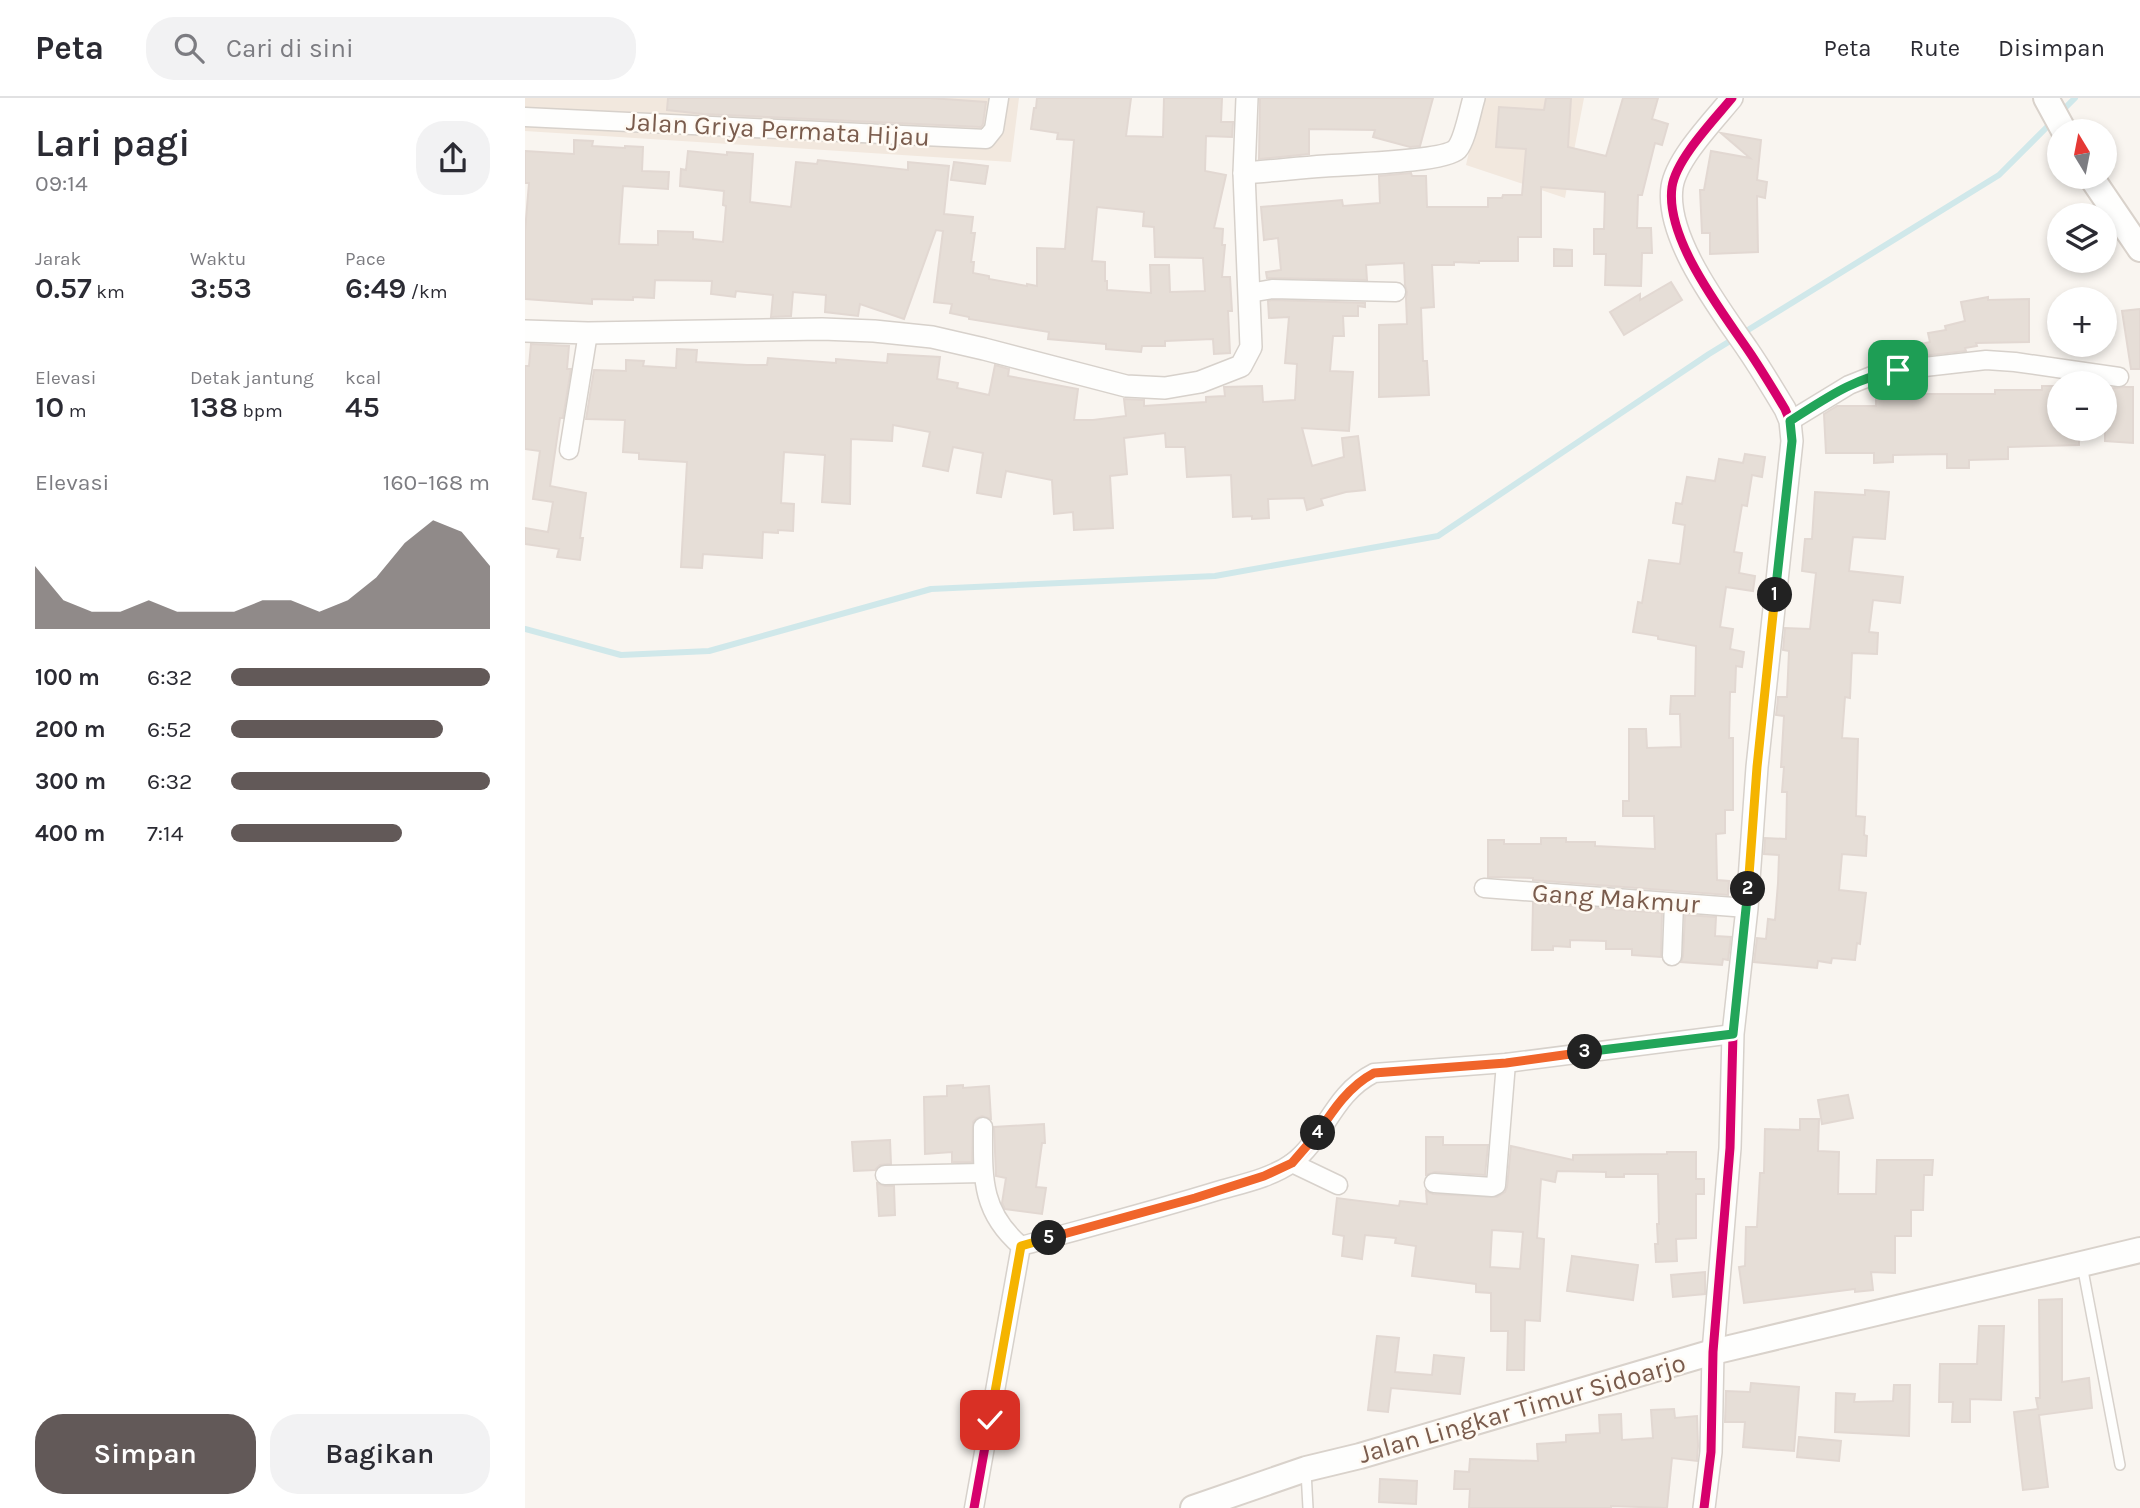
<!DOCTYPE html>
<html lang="id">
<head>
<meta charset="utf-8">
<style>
	body { margin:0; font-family:Karla,sans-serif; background:#f2f2f3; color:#2b2b33; height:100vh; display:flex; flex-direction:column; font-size:26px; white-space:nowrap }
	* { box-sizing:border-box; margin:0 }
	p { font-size:23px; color:#7c7c81 }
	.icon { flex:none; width:38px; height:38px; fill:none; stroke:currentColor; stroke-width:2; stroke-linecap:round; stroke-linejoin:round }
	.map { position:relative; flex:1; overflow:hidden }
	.panel { display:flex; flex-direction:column; background:#fff; width:525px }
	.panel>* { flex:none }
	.needle { width:46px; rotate:350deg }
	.tools { position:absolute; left:1522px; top:21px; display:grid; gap:14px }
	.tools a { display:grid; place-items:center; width:70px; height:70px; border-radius:50%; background:#fff; box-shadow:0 4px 10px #0003; font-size:35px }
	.pin { position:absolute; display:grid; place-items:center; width:60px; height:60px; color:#fff; margin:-30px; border-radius:14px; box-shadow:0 4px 10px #0006 }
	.km { position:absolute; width:35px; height:35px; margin:-18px; border-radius:50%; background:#222; color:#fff; font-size:19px; line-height:35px; text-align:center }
	.round { display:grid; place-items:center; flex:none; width:74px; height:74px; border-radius:28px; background:#f2f2f3 }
	.summary { display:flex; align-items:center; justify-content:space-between; height:119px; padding:0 35px }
	h1 { font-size:38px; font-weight:600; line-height:52px }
	.figures { display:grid; grid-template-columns:repeat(3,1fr); gap:10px; height:119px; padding:7px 35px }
	.figures div { display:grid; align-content:center }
	.figures b { font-size:30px; font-weight:600 }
	.figures small { font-size:19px; font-weight:400 }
	.figures p { font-size:19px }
	.chart { height:196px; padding:14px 35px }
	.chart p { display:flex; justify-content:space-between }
	.chart svg { width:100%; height:126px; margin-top:7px; fill:#625958; opacity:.7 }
	.button { display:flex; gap:14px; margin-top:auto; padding:14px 35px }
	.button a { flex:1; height:80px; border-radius:28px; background:#625958; color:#fff; font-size:28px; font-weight:600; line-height:80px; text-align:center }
	.button a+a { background:#f2f2f3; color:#2b2b33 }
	ul { padding:0 35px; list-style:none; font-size:23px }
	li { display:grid; grid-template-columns:112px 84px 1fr; align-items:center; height:52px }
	li i { height:18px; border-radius:9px; background:#625958 }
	header { display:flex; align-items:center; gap:42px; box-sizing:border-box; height:98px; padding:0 35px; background:#fff; border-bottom:2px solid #e1e1e2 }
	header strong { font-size:33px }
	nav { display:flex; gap:38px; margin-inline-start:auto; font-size:24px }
	.search { width:490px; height:63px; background:#f2f2f3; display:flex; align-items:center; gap:18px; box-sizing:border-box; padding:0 24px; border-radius:28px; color:#7c7c81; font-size:26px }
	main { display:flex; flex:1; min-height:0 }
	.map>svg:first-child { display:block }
	.residential { fill:#f2e8de }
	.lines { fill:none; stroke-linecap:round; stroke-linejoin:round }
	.stream { stroke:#d0e8ea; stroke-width:6 }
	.building { fill:#e6ded7; stroke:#e2d8d2; stroke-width:2; fill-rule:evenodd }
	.service-casing { stroke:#d7d1cb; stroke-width:12 }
	.minor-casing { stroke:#d7d1cb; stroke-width:21 }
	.tertiary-casing { stroke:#d7d1cb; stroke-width:24 }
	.secondary-casing { stroke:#d9d2cb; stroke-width:28 }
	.service { stroke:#fefefd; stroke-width:9 }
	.minor { stroke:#fefefd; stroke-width:18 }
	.tertiary { stroke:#fefefd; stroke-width:21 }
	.secondary { stroke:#fefefd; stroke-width:24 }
	.cycleway-casing { stroke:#fffaf3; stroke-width:13 }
	.cycleway { stroke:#d6006c; stroke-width:9 }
	.split-1-casing { stroke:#fff; stroke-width:14 }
	.split-2-casing { stroke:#fff; stroke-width:14 }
	.split-3-casing { stroke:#fff; stroke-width:14 }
	.split-4-casing { stroke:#fff; stroke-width:14 }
	.split-5-casing { stroke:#fff; stroke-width:14 }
	.split-6-casing { stroke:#fff; stroke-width:14 }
	.split-1 { stroke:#22a559; stroke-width:9 }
	.split-2 { stroke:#f5b400; stroke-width:9 }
	.split-3 { stroke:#22a559; stroke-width:9 }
	.split-4 { stroke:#f0652b; stroke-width:9 }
	.split-5 { stroke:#f0652b; stroke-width:9 }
	.split-6 { stroke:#f5b400; stroke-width:9 }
	.labels { text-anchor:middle; stroke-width:5; stroke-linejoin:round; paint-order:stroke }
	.street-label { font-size:26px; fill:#7a5c4d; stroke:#fffaf3 }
</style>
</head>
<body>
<header>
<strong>Peta</strong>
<div class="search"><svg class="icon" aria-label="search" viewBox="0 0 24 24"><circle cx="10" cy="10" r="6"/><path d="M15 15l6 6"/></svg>Cari di sini</div>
<nav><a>Peta</a><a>Rute</a><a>Disimpan</a></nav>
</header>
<main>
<section class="panel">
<div class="summary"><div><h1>Lari pagi</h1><p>09:14</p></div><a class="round"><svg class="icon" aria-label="share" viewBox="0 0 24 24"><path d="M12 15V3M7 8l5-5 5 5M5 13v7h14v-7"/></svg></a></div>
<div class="figures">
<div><p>Jarak</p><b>0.57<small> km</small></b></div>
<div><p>Waktu</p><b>3:53</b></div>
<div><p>Pace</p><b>6:49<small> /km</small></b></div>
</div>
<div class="figures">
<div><p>Elevasi</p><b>10<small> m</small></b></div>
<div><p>Detak jantung</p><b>138<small> bpm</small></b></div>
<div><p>kcal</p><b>45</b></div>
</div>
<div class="chart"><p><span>Elevasi</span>160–168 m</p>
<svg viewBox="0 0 160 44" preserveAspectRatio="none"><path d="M0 44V22L10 34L20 38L30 38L40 34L50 38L60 38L70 38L80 34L90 34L100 38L110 34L120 26L130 14L140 6L150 10L160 22V44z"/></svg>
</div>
<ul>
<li><b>100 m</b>6:32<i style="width:100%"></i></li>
<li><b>200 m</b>6:52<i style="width:82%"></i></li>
<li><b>300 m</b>6:32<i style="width:100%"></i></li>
<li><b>400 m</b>7:14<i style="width:66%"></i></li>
</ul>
<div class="button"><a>Simpan</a><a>Bagikan</a></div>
</section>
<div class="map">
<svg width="1615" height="1410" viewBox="0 0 1615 1410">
	<rect width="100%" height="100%" fill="#f9f5f0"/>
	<g class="residential">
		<polygon points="0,0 494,0 486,64 0,33"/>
		<polygon points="956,0 1059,0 1040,100 941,67"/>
	</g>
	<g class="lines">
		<g class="stream">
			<polyline points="1537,13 1550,0"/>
			<polyline points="0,531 96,557 184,553 406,491 690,478 913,438 1184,256 1474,77 1527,24"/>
		</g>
	</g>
	<g class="building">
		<polygon points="143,0 405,0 461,4 458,26 456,29 178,16 142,12"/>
		<path d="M 512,0 L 606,0 L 601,38 L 638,39 L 639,0 L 697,0 L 696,24 L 708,24 L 707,39 L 681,38 L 680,73 L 701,77 L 689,130 L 698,131 L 697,147 L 700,147 L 697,179 L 705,179 L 707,213 L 703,213 L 705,255 L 689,256 L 688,241 L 640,243 L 640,248 L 617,248 L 616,254 L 581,251 L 581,246 L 523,241 L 524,234 L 444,221 L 444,219 L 425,215 L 427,206 L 409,204 L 418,133 L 411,132 L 379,221 L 335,206 L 333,218 L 300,214 L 301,197 L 268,194 L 266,218 L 246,219 L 248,197 L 211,193 L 210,199 L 186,196 L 187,183 L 130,182 L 129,200 L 108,199 L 108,202 L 67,201 L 67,206 L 0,201 L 0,133 L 4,85 L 0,85 L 0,53 L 49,56 L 49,42 L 68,43 L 67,48 L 100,50 L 100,48 L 118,49 L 117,73 L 144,74 L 143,91 L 98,88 L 94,146 L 133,147 L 133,133 L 168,134 L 168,141 L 198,144 L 201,108 L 198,107 L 199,93 L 155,88 L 156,71 L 161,72 L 163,53 L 202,57 L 202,54 L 228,56 L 225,104 L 266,109 L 271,64 L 292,66 L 293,62 L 383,72 L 383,64 L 424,68 L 419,116 L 448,119 L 446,135 L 450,135 L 446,164 L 449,164 L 448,175 L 464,178 L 464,181 L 502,188 L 502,186 L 512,188 L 512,150 L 540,151 L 549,42 L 532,41 L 533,35 L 506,31 L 509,10 L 511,10 ZM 572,109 L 619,114 L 618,128 L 629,129 L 630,159 L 678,160 L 680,193 L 645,194 L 644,167 L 625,167 L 626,195 L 582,192 L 582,183 L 580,183 L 580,164 L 567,163 Z"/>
		<polygon points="735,0 908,0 895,48 885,49 848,39 850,32 784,31 784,56 734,61"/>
		<polygon points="1021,0 1046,0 1043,49 1081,58 1098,0 1133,0 1127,21 1143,26 1137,47 1130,45 1117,97 1113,97 1112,130 1126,130 1127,155 1117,155 1116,188 1080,187 1081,156 1069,156 1069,131 1079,131 1080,94 1016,89 1016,139 993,139 993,163 954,163 954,165 929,164 929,167 907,167 909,209 896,210 898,263 902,263 904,297 854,299 854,227 882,226 881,200 882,194 880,187 879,165 841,167 842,182 742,180 741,174 756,172 753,140 739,142 736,109 817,102 818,108 855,105 854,78 886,75 887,78 901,78 902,109 963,109 963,100 977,100 978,97 997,97 1001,51 971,49 974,9 1019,12"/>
		<polygon points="1196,35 1236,42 1232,82 1242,84 1240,100 1232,98 1233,154 1185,156 1185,135 1177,135 1175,92 1179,92 1186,53 1225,60"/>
		<polygon points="429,64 463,68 460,86 426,82"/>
		<polygon points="1029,151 1047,152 1047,168 1029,168"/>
		<polygon points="1146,184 1157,202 1099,237 1085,214 1115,196 1115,202"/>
		<polygon points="1463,199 1463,202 1504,201 1504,244 1451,245 1452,248 1440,250 1441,253 1371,261 1369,252 1405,244 1403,235 1421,232 1420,228 1440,223 1436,204"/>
		<polygon points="748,202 840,205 840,209 833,208 833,218 818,218 819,238 808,238 805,273 828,274 824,333 777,330 787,368 819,359 817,340 833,338 840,392 821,394 796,401 798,407 782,412 779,400 743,401 744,420 727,421 727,418 708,419 706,377 662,379 660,349 641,349 640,335 599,340 602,376 585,378 588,430 549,432 548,414 529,416 527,382 481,373 476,399 452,395 458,355 428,349 423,373 398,368 405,334 368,327 367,343 326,341 325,406 297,404 300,357 259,354 256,405 269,406 268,433 253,432 253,435 238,434 237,460 178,456 177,470 156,469 162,364 114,361 114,355 98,354 100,322 61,321 69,272 101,273 101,262 119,263 118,268 151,270 152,251 172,252 171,264 222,267 242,267 243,260 311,265 311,261 362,265 363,256 415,259 412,281 433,285 432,290 464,297 470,267 484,271 483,278 553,291 549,322 568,322 601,318 599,301 619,302 619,308 681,304 681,299 700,298 699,289 737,288 738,304 770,302 772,266 760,265 764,219 744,220 743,203"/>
		<polygon points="1615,211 1615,271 1606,271 1597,213"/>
		<polygon points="6,246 44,248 42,271 46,271 38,320 35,320 25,388 61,395 55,440 58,440 55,462 32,459 34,451 0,446 0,430 23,434 28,404 8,401 15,353 0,351 0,268 4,268"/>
		<polygon points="1517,288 1534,288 1535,331 1554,331 1554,347 1483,349 1483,361 1444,362 1444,370 1422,370 1422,356 1368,357 1368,364 1349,365 1349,355 1301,355 1299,316 1312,308 1351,308 1351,296 1470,296 1470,292 1517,292"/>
		<polygon points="1600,289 1608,289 1608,345 1580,343 1580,291"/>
		<polygon points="1220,356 1240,359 1237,379 1227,377 1222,408 1217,407 1209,454 1217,455 1214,475 1230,478 1228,493 1201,489 1195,529 1208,531 1205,551 1219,554 1217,569 1211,568 1210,594 1205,594 1204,640 1208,640 1208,712 1200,712 1200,735 1191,736 1192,782 1204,783 1203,797 1008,782 1008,780 963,779 963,742 979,742 979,746 1016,746 1016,740 1041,740 1041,744 1070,744 1070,748 1130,751 1129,718 1098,718 1098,703 1104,703 1104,631 1121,631 1122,650 1156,649 1155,616 1145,616 1146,598 1170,598 1171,548 1133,541 1133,538 1108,534 1113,504 1117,505 1124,462 1155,466 1160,427 1148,425 1151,405 1157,406 1162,379 1190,383 1194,361 1218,365"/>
		<polygon points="1340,392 1364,394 1360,441 1328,439 1324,473 1378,479 1375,505 1348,502 1344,534 1353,535 1352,556 1327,555 1325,600 1320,599 1317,640 1333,641 1331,718 1340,719 1339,737 1342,738 1341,758 1317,756 1314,792 1341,795 1335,846 1332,845 1330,862 1307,860 1306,865 1293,863 1292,870 1229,864 1232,840 1241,841 1243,821 1250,822 1253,785 1254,757 1239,756 1240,740 1261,741 1262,694 1257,694 1259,669 1256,669 1259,618 1251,617 1252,610 1253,599 1262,599 1264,553 1258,552 1260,530 1285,531 1291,475 1277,473 1280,441 1287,441 1290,394 1340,397"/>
		<polygon points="1008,805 1137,815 1136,859 1107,857 1107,851 1081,851 1081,843 1045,842 1045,849 1028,848 1028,852 1007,852"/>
		<polygon points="1160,817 1191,819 1190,838 1206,839 1203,862 1198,861 1197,867 1156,864 1158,858"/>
		<polygon points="438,987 438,990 464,988 466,1021 457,1018 452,1020 448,1024 447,1064 427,1064 427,1054 400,1056 399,999 422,998 422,988"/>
		<polygon points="1323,997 1328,1020 1297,1026 1293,1002"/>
		<polygon points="1275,1021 1294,1021 1293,1053 1314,1054 1313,1096 1351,1096 1352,1062 1408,1062 1407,1077 1399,1077 1398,1112 1386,1112 1386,1138 1370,1138 1370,1175 1346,1174 1348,1192 1330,1194 1330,1191 1219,1205 1214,1169 1220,1168 1221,1129 1232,1129 1235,1075 1239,1075 1240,1031 1275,1032"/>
		<polygon points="519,1026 520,1045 517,1045 511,1089 521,1090 517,1116 480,1111 477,1105 481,1080 471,1078 469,1029"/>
		<polygon points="901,1039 918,1039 918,1047 963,1047 960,1077 910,1074 901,1077"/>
		<polygon points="365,1042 366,1066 355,1067 350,1072 329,1073 327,1044"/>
		<path d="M 986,1048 L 1048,1062 L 1048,1057 L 1142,1056 L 1142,1054 L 1171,1054 L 1171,1081 L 1179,1081 L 1179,1096 L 1171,1096 L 1171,1140 L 1151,1141 L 1152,1163 L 1131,1164 L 1130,1146 L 1133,1146 L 1132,1126 L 1134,1126 L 1133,1076 L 1099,1076 L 1099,1079 L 1081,1079 L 1081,1074 L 1032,1073 L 1030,1084 L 1016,1081 L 1012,1140 L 1019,1141 L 1015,1223 L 1000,1222 L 999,1272 L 982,1272 L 983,1233 L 966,1233 L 966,1195 L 951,1194 L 951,1186 L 887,1178 L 891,1148 L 870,1145 L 871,1140 L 840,1137 L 837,1161 L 817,1158 L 819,1138 L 808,1136 L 812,1100 L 874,1108 L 875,1103 L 902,1106 L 901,1093 L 908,1096 L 972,1099 L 980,1094 L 982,1089 ZM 967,1132 L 998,1134 L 995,1171 L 965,1169 Z"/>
		<polygon points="352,1085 360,1088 369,1088 370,1117 354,1118"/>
		<polygon points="1047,1158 1113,1167 1108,1202 1042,1193"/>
		<polygon points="1180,1174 1180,1196 1148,1199 1146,1177"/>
		<polygon points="1537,1201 1537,1284 1564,1280 1567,1310 1514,1317 1523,1389 1498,1392 1489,1314 1513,1311 1511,1300 1515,1300 1514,1202"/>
		<polygon points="1454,1228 1479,1228 1476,1302 1445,1301 1445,1324 1427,1324 1428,1304 1414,1304 1415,1266 1452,1266"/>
		<polygon points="852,1238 874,1240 870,1274 907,1277 909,1257 939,1260 935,1296 866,1290 863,1314 843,1312"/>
		<polygon points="1226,1285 1274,1289 1269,1353 1218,1349 1220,1324 1200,1324 1201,1293 1225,1294"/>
		<polygon points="1369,1287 1385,1287 1384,1338 1310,1334 1311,1295 1330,1296 1329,1304 1368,1303"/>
		<polygon points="1149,1311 1150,1320 1172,1318 1173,1348 1172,1363 1147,1360 1142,1410 1086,1408 1086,1410 944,1410 945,1391 929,1391 930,1373 944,1374 945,1361 1013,1363 1012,1346 1041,1344 1041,1337 1075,1335 1074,1317 1096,1316 1097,1342 1128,1340 1126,1312"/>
		<polygon points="1274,1339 1316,1343 1314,1363 1272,1359"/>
		<polygon points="855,1381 892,1383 891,1406 854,1404"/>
	</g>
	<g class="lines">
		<g class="service-casing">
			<g id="service">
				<polyline points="1557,1167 1595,1367"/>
				<polyline points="781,1373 783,1410"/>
			</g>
		</g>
		<g class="minor-casing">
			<g id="minor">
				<polyline points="0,19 461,41 469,31 474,0"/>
				<polyline points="724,195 747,191 871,194"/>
				<polyline points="1265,323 1324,287 1349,277 1373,272 1461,262 1490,264 1594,279"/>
				<polyline points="44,352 63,235"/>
				<polyline points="959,790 1222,810"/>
				<polyline points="1147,858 1149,805"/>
				<path d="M 458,1029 C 458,1078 455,1113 496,1148"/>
				<polyline points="767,1065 813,1087"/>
				<polyline points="360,1077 458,1075"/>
				<polyline points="909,1085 967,1089 971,1087 981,965"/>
				<path d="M 449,1410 L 496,1148 C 561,1130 627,1113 692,1093 C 716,1086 746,1080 767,1065 C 800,1041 807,996 849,975 L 981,965 L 1208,936"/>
			</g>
		</g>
		<g class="tertiary-casing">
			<g id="tertiary">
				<path d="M 719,75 C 746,73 773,70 800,68 C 823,66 919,64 932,51 C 940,42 945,13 949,0"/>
				<polyline points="0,233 63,235 297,231 349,233 407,239 459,251 601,288 640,290 675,284 716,268 726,249 719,75 722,0"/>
				<path d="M 1179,1410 L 1186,1354 L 1188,1254 L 1205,1050 L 1208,936 L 1222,810 L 1232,669 L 1267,343 L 1265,323 L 1260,311 C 1248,291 1236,271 1223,252 C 1195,211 1140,140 1147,89 C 1151,61 1189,22 1207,0"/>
			</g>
		</g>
		<g class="secondary-casing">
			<g id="secondary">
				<polyline points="1521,0 1539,33"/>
				<polyline points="1566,79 1615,151"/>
				<polyline points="668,1410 781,1371 835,1358 1188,1254 1615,1152"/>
			</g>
		</g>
		<use href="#service" class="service"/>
		<use href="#minor" class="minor"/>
		<use href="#tertiary" class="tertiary"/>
		<use href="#secondary" class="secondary"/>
		<g class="cycleway-casing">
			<g id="cycleway">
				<path d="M 449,1410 L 496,1148 C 561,1130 627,1113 692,1093 C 716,1086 746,1080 767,1065 C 800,1041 807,996 849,975 L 981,965 L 1208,936"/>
				<path d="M 1179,1410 L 1186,1354 L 1188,1254 L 1205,1050 L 1208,936 L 1222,810 L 1232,669 L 1267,343 L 1265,323 L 1260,311 C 1248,291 1236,271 1223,252 C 1195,211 1140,140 1147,89 C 1151,61 1189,22 1207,0"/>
			</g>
		</g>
		<use href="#cycleway" class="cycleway"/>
	</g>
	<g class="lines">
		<g class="split-1-casing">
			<path id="split-1" d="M 1250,497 L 1267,343 L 1265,323 C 1303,299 1327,281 1373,272"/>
		</g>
		<g class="split-2-casing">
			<polyline id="split-2" points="1223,791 1232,669 1250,497"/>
		</g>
		<g class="split-3-casing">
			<polyline id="split-3" points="1060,954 1208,936 1223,791"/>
		</g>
		<g class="split-4-casing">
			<path id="split-4" d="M 793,1035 C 808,1012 824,988 849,975 L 981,965 L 1060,954"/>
		</g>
		<g class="split-5-casing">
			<polyline id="split-5" points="524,1140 670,1100 739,1078 767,1065 793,1035"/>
		</g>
		<g class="split-6-casing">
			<polyline id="split-6" points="465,1322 496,1148 524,1140"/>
		</g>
		<use href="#split-1" class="split-1"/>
		<use href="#split-2" class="split-2"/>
		<use href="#split-3" class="split-3"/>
		<use href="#split-4" class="split-4"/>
		<use href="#split-5" class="split-5"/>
		<use href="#split-6" class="split-6"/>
	</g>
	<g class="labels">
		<g class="street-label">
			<text transform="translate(253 31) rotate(3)" y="9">Jalan Griya Permata Hijau</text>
			<text transform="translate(1091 800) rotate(4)" y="9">Gang Makmur</text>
			<text transform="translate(997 1310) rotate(-16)" y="9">Jalan Lingkar Timur Sidoarjo</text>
		</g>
	</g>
</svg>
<div class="tools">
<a><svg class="needle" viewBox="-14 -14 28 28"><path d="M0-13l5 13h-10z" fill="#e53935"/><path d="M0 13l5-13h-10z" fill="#7c7c81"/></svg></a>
<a><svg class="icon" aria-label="layers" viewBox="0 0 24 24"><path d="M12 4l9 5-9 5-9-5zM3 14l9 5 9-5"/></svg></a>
<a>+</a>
<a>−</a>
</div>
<div class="pin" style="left:1373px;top:272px;background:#1e9e55"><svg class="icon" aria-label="arrive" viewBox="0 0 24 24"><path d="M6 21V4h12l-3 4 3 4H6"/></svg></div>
<div class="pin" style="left:465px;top:1322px;background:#d93025"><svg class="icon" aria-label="check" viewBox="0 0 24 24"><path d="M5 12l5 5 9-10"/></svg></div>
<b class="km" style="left:1250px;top:497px">1</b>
<b class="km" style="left:1223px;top:791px">2</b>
<b class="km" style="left:1060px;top:954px">3</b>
<b class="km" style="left:793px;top:1035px">4</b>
<b class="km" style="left:524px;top:1140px">5</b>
</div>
</main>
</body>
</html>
